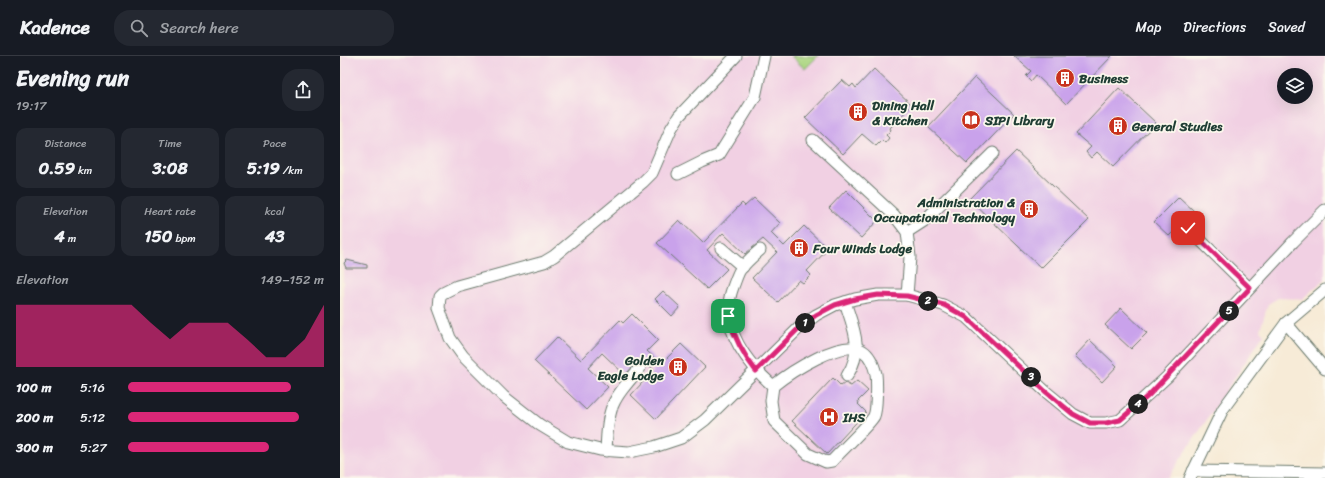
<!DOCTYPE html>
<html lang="en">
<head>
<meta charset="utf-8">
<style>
	body { margin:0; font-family:Sriracha,sans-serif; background:#242831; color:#f1f3f6; height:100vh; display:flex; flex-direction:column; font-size:15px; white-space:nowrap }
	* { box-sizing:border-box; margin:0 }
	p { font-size:13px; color:#9ea1a6 }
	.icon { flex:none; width:22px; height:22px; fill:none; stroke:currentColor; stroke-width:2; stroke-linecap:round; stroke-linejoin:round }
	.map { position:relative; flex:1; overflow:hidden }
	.drawer { display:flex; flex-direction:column; background:#171b24; width:340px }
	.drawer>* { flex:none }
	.buttons { position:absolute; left:937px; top:12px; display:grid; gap:8px }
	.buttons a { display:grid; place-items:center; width:36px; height:36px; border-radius:50%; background:#171b24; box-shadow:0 4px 16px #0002; font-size:20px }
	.pin { position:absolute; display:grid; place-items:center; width:34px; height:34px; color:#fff; margin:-17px; border-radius:8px; box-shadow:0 2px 6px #0006 }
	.km { position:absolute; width:20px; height:20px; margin:-10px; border-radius:50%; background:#222; color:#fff; font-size:11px; line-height:20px; text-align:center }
	.round { display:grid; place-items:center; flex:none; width:42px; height:42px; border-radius:16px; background:#242831 }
	.headline { display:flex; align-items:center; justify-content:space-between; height:68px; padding:0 16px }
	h1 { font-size:22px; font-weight:700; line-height:30px }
	.metrics { display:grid; grid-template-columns:repeat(3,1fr); gap:6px; height:68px; padding:4px 16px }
	.metrics div { display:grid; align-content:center; border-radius:10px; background:#242831; text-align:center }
	.metrics b { font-size:17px; font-weight:700 }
	.metrics small { font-size:11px; font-weight:400 }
	.metrics p { font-size:11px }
	.chart { height:112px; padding:8px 16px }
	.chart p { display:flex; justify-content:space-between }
	.chart svg { width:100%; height:72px; margin-top:4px; fill:#db2777; opacity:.7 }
	ul { padding:0 16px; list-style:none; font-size:13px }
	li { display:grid; grid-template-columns:64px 48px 1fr; align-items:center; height:30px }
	li i { height:10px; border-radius:5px; background:#db2777 }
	header { display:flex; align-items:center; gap:24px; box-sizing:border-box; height:56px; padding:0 20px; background:#171b24; border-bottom:1px solid #363941 }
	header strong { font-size:19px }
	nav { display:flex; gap:22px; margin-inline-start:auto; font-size:14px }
	.search { width:280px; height:36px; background:#242831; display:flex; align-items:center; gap:10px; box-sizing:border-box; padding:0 14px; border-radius:16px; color:#9ea1a6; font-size:15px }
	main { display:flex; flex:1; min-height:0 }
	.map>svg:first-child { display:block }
	.built { fill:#f1d0e3; fill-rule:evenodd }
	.green { fill:#aad580; stroke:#64895a }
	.building { fill:#c9a2eb }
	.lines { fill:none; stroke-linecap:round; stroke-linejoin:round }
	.minor-casing { stroke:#6b7a6d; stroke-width:13 }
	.minor { stroke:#fff; stroke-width:11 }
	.route-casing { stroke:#fff; stroke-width:8 }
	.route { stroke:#db2777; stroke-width:5 }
	.labels { text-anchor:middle; stroke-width:3.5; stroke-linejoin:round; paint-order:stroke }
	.poi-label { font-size:13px; font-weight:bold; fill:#1f3d34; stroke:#fbf7ec; text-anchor:start }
</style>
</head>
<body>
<header>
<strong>Kadence</strong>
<div class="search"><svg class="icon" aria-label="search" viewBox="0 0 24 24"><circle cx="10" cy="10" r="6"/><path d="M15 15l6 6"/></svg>Search here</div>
<nav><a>Map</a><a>Directions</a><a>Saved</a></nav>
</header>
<main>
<section class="drawer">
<div class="headline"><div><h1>Evening run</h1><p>19:17</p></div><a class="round"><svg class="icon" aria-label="share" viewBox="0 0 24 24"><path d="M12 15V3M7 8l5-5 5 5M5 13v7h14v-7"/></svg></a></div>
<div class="metrics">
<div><p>Distance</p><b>0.59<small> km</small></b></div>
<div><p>Time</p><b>3:08</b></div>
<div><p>Pace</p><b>5:19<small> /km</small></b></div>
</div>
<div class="metrics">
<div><p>Elevation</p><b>4<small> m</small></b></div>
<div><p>Heart rate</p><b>150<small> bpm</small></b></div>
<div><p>kcal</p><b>43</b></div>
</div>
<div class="chart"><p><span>Elevation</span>149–152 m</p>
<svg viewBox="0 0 160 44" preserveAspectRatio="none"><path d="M0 44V6L10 6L20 6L30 6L40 6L50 6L60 6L70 17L80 27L90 17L100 17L110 17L120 27L130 38L140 38L150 27L160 6V44z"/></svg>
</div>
<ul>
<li><b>100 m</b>5:16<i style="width:83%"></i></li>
<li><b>200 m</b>5:12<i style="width:87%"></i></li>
<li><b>300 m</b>5:27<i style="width:72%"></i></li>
</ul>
</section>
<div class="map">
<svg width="985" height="422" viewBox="0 0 985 422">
	<rect width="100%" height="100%" fill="#fbf7ec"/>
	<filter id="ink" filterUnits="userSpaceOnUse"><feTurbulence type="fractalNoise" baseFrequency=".025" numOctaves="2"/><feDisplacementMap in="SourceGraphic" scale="8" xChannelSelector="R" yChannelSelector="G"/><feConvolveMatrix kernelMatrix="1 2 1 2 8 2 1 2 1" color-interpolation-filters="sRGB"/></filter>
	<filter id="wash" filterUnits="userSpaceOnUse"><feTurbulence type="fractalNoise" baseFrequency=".012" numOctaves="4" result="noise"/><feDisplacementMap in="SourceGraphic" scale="16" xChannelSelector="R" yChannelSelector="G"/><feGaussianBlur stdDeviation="0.9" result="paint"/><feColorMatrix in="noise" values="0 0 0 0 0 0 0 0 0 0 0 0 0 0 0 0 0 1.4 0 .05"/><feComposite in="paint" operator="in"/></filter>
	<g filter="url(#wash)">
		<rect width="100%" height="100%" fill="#f7ebd7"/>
		<path class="built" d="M 2,0 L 985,0 L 985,223 L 962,243 L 938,242 L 928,248 L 920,274 L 924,278 L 828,422 L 4,422 ZM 944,19 L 966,19 L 966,41 L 944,41 Z"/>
		<polygon class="green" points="451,0 478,0 465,13"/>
		<g id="blocks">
			<g class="building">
				<polygon points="674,0 772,0 726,48 696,19 691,25 686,20 691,15"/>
				<polygon points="534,13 572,49 550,72 551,74 546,79 549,82 545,87 542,84 536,90 522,78 503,98 465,62 502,24 510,31 513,28 516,32"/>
				<polygon points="635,21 674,58 627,107 588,71"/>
				<polygon points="779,32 816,67 773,111 757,96 751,102 746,96 751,91 736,78"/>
				<polygon points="676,95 749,164 701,212 629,143"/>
				<polygon points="506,134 537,165 521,182 489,152"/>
				<polygon points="839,141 854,155 829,180 814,166"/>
				<polygon points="414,142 440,167 431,177 444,190 464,170 488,193 467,215 471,219 463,227 459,224 438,246 412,222 437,196 423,183 405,198 383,177 367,194 387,213 367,233 317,187 339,164 363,187 402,147 405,150"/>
				<polygon points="7,204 27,209 27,212 6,212 4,207"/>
				<polygon points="323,235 340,251 332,260 315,243"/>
				<polygon points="781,252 807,277 791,293 765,269"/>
				<polygon points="292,258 318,284 307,295 321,308 341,288 365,311 316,363 291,339 314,314 301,302 285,319 262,297 248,312 268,331 246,354 194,305 217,281 241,304 280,264 283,267"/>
				<polygon points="750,284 777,310 762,326 735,300"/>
				<polygon points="493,322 501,330 505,327 511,330 517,325 528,335 518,345 519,347 518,348 526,356 487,398 452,365"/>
			</g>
		</g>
	</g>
	<g filter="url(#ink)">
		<use href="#blocks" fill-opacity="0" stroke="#6b7a6d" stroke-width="1"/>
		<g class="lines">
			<g class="minor-casing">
				<g id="minor">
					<polyline points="396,0 339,60 331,73 312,117 303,126 214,200 204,206 117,230 103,237 100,240 99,252 110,282 123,300 163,340 200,369 228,386 260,394 289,396 314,391 341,382 365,364 460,271 476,259 495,249 515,243 538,239 567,239 603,249 626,261 705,335 733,358 750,367 766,367 780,364 827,321 953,186 985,154"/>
					<polyline points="473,84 554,159 567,176 570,201 567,239"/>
					<polyline points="338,118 362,106 379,99 415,41 424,0"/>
					<polyline points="848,172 909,232"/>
					<polyline points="567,176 584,165 653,97"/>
					<polyline points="381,192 403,211"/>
					<path d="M 420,194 C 413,200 405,207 400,214 C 397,219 395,226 393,231 C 378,270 405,305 433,330 L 431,345 L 434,365 L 468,398 L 486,406 L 492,405 C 500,396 530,368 534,360 C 537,353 537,326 536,318 C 534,310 531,300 523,295 C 503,281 449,317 433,330"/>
					<path d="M 505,246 C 514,274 524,293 507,320"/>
					<polyline points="946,267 985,313"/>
					<path d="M 266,395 C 268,349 271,346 300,312"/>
					<polyline points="853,415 985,417"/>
					<polyline points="850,422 883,353 946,267 985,234"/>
				</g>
			</g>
			<use href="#minor" class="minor"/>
		</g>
	</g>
	<g class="lines" filter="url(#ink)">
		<g class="route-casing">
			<path id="route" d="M 388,260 C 394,281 402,297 416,315 L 460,271 L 476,259 L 495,249 L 515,243 L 538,239 L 567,240 L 604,249 L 626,261 L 705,335 L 733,358 L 750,367 L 766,367 L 780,364 L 809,339 L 910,232 L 848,172"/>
		</g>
		<use href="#route" class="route"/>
	</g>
	<defs>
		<g id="building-disc" transform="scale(1)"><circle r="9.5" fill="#c8321e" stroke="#fbf7ec"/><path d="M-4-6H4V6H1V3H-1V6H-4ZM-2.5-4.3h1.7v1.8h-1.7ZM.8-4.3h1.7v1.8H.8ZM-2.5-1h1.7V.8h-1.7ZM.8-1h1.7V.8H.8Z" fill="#fff"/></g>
		<g id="library-disc" transform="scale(1)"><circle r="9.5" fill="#c8321e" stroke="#fbf7ec"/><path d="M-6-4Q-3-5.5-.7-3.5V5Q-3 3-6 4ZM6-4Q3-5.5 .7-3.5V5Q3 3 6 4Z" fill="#fff"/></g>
		<g id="hospital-disc" transform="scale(1)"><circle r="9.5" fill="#c8321e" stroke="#fbf7ec"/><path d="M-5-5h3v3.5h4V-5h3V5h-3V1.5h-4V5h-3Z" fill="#fff"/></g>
	</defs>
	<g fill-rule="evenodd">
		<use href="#building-disc" x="725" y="22"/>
		<use href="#building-disc" x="518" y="56"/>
		<use href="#library-disc" x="631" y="64"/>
		<use href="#building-disc" x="778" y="70"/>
		<use href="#building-disc" x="689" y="153"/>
		<use href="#building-disc" x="459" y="192"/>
		<use href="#building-disc" x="338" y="311"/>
		<use href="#hospital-disc" x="489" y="361"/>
	</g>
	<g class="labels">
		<g class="poi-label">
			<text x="739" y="27">Business</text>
			<text x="532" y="54">Dining Hall<tspan x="532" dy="15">&amp; Kitchen</tspan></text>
			<text x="645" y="69">SIPI Library</text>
			<text x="792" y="75">General Studies</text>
			<text x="675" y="151" text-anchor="end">Administration &amp;<tspan x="675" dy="15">Occupational Technology</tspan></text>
			<text x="473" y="197">Four Winds Lodge</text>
			<text x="324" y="309" text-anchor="end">Golden<tspan x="324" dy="15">Eagle Lodge</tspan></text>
			<text x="503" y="366">IHS</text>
		</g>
	</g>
</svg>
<div class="buttons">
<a><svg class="icon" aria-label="layers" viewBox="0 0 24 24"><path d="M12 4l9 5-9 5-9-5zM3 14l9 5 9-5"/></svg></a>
</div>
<div class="pin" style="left:388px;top:260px;background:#1e9e55"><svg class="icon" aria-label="arrive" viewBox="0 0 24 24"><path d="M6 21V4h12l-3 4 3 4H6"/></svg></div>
<div class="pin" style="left:848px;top:172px;background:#d93025"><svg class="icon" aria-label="check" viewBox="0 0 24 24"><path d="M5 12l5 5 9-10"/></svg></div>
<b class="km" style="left:465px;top:267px">1</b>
<b class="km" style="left:588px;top:245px">2</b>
<b class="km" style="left:691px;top:321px">3</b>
<b class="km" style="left:798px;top:348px">4</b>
<b class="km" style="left:889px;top:255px">5</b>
</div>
</main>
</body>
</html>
